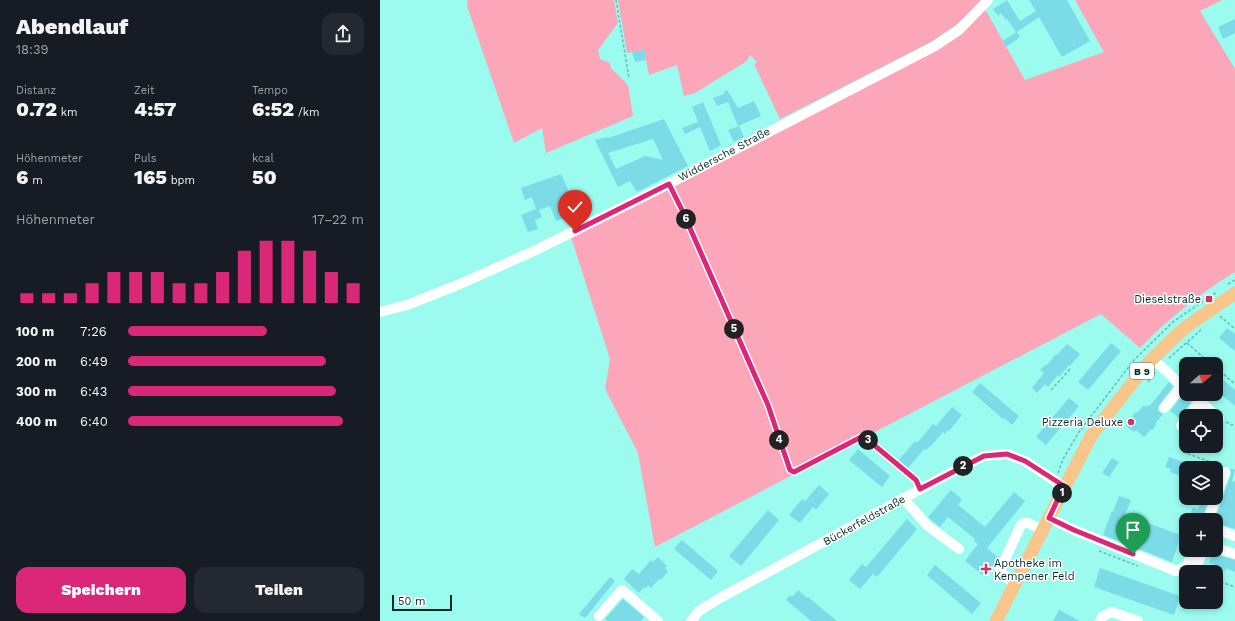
<!DOCTYPE html>
<html lang="de">
<head>
<meta charset="utf-8">
<style>
	body { margin:0; font-family:"Work Sans",sans-serif; background:#242831; color:#f1f3f6; height:100vh; display:flex; flex-direction:column; font-size:15px; white-space:nowrap }
	* { box-sizing:border-box; margin:0 }
	p { font-size:13px; color:#9ea1a6 }
	.icon { flex:none; width:22px; height:22px; fill:none; stroke:currentColor; stroke-width:2; stroke-linecap:round; stroke-linejoin:round }
	.map { position:relative; flex:1; overflow:hidden }
	.sheet { display:flex; flex-direction:column; background:#171b24; width:380px }
	.sheet>* { flex:none }
	.needle { width:26px; rotate:70deg }
	.controls { position:absolute; left:799px; top:357px; display:grid; gap:8px }
	.controls a { display:grid; place-items:center; width:44px; height:44px; border-radius:8px; background:#171b24; box-shadow:0 2px 6px #0003; font-size:20px }
	.scale { position:absolute; left:12px; bottom:10px; width:60px; box-sizing:border-box; padding-left:4px; border:2px solid #012d29; border-top:0; font-size:11px; line-height:14px; white-space:nowrap; color:#012d29; -webkit-text-stroke:3px #fff; paint-order:stroke }
	.pin { position:absolute; display:grid; place-items:center; width:34px; height:34px; color:#fff; margin:-41px -17px; border-radius:50% 50% 50% 0; rotate:-45deg; box-shadow:0 0 4px #0007 }
	.pin .icon { rotate:45deg }
	.km { position:absolute; width:20px; height:20px; margin:-10px; border-radius:50%; background:#222; color:#fff; font-size:11px; line-height:20px; text-align:center }
	.round { display:grid; place-items:center; flex:none; width:42px; height:42px; border-radius:12px; background:#242831 }
	.summary { display:flex; align-items:center; justify-content:space-between; height:68px; padding:0 16px }
	h1 { font-size:22px; font-weight:800; line-height:30px }
	.figures { display:grid; grid-template-columns:repeat(3,1fr); gap:6px; height:68px; padding:4px 16px }
	.figures div { display:grid; align-content:center }
	.figures b { font-size:20px; font-weight:800 }
	.figures small { font-size:11px; font-weight:400 }
	.figures p { font-size:11px }
	.chart { height:112px; padding:8px 16px }
	.chart p { display:flex; justify-content:space-between }
	.chart svg { width:100%; height:72px; margin-top:4px; stroke:#db2777; stroke-width:6 }
	.primary-button { display:flex; gap:8px; margin-top:auto; padding:8px 16px }
	.primary-button a { flex:1; height:46px; border-radius:12px; background:#db2777; color:#fff; font-size:16px; font-weight:800; line-height:46px; text-align:center }
	.primary-button a+a { background:#242831; color:#f1f3f6 }
	ul { padding:0 16px; list-style:none; font-size:13px }
	li { display:grid; grid-template-columns:64px 48px 1fr; align-items:center; height:30px }
	li i { height:10px; border-radius:5px; background:#db2777 }
	main { display:flex; flex:1; min-height:0 }
	.map>svg:first-child { display:block }
	.green { fill:#fba7b9 }
	.building { fill:#7bdce8; fill-rule:evenodd }
	.lines { fill:none; stroke-linecap:round; stroke-linejoin:round }
	.path { stroke:#6abab0; stroke-width:1.5; stroke-dasharray:3 2; stroke-linecap:butt }
	.minor { stroke:#fff; stroke-width:10 }
	.major { stroke:#f8c58b; stroke-width:13 }
	.route-casing { stroke:#fff; stroke-width:8 }
	.route { stroke:#db2777; stroke-width:5 }
	.poi-dot { fill:#c63967; stroke:#fff; stroke-width:1.5 }
	.labels { text-anchor:middle; stroke-width:3; stroke-linejoin:round; paint-order:stroke }
	.shield { fill:#fff; stroke:#4d6c69; stroke-width:1 }
	.shield-label { font-size:10px; font-weight:bold; fill:#012d29 }
	.street-label { font-size:11px; fill:#012d29; stroke:#fff }
	.poi-label { font-size:11px; fill:#012d29; stroke:#fff; text-anchor:end }
</style>
</head>
<body>
<main>
<section class="sheet">
<div class="summary"><div><h1>Abendlauf</h1><p>18:39</p></div><a class="round"><svg class="icon" aria-label="share" viewBox="0 0 24 24"><path d="M12 15V3M7 8l5-5 5 5M5 13v7h14v-7"/></svg></a></div>
<div class="figures">
<div><p>Distanz</p><b>0.72<small> km</small></b></div>
<div><p>Zeit</p><b>4:57</b></div>
<div><p>Tempo</p><b>6:52<small> /km</small></b></div>
</div>
<div class="figures">
<div><p>Höhenmeter</p><b>6<small> m</small></b></div>
<div><p>Puls</p><b>165<small> bpm</small></b></div>
<div><p>kcal</p><b>50</b></div>
</div>
<div class="chart"><p><span>Höhenmeter</span>17–22 m</p>
<svg viewBox="0 0 160 44" preserveAspectRatio="none"><path d="M5 44V38M15 44V38M25 44V38M35 44V32M45 44V25M55 44V25M65 44V25M75 44V32M85 44V32M95 44V25M105 44V12M115 44V6M125 44V6M135 44V12M145 44V25M155 44V32"/></svg>
</div>
<ul>
<li><b>100 m</b>7:26<i style="width:59%"></i></li>
<li><b>200 m</b>6:49<i style="width:84%"></i></li>
<li><b>300 m</b>6:43<i style="width:88%"></i></li>
<li><b>400 m</b>6:40<i style="width:91%"></i></li>
</ul>
<div class="primary-button"><a>Speichern</a><a>Teilen</a></div>
</section>
<div class="map">
<svg width="855" height="621" viewBox="0 0 855 621">
	<rect width="100%" height="100%" fill="#9bfbef"/>
	<g class="green">
		<polygon points="87,0 234,0 238,23 218,50 220,59 230,63 231,68 248,85 253,116 166,153 162,128 134,143 88,9"/>
		<polygon points="238,0 603,0 576,25 551,42 400,119 374,64 377,62 370,55 367,61 315,93 304,96 297,65 269,75 264,50 247,53"/>
		<path d="M 695,0 L 842,0 L 820,11 L 855,69 L 855,272 C 820,293 788,319 760,348 L 721,314 L 275,547 L 258,453 L 225,389 L 230,359 L 191,237 L 552,52 L 605,9 L 645,80 L 724,52 Z"/>
	</g>
	<g class="building">
		<polygon points="627,0 640,21 656,11 649,0 687,0 710,41 682,57 659,17 637,32 640,37 626,47 623,41 636,32 627,19 626,20 621,13 618,16 613,9"/>
		<polygon points="855,19 855,33 843,39 838,27"/>
		<polygon points="264,50 266,60 255,62 252,52"/>
		<polygon points="347,90 358,108 374,101 381,116 358,126 348,102 337,106 333,98 344,94 344,92"/>
		<polygon points="323,102 341,145 330,151 320,127 305,134 302,128 318,122 312,107"/>
		<path d="M 284,119 L 308,166 L 257,192 L 250,181 L 238,187 L 215,140 L 227,137 L 228,138 ZM 273,139 L 283,160 L 265,156 L 236,169 L 228,153 Z"/>
		<polygon points="359,126 364,137 354,142 348,130"/>
		<polygon points="181,174 198,212 176,221 170,206 159,210 162,217 155,220 158,229 148,232 141,215 156,209 152,197 145,200 141,188"/>
		<polygon points="847,328 855,334 855,351 839,338"/>
		<polygon points="731,343 741,351 708,390 698,382"/>
		<polygon points="687,344 700,354 690,366 689,365 679,377 678,375 668,387 665,384 657,393 652,388 664,373 660,370 665,365 666,366 676,354 677,355"/>
		<polygon points="836,374 855,390 855,406 836,390"/>
		<polygon points="789,382 793,387 778,407 778,411 783,414 775,424 776,425 772,430 771,429 764,437 756,430 754,432 746,426 753,418 751,417 756,412 757,413 764,405 766,407 768,405 770,406"/>
		<polygon points="600,383 639,416 632,425 624,418 623,419 592,392"/>
		<polygon points="803,395 811,402 799,418 790,411"/>
		<polygon points="689,398 699,406 666,445 656,437"/>
		<polygon points="572,407 582,415 569,431 568,430 565,434 563,432 550,447 549,447 546,450 544,449 528,468 519,460 535,441 537,443 553,424 556,426"/>
		<polygon points="478,449 510,476 502,487 469,460"/>
		<polygon points="789,457 819,467 819,468 806,468 806,474 802,473 801,476 790,472 791,469 785,467"/>
		<polygon points="732,458 739,462 729,477 722,473"/>
		<polygon points="850,468 855,470 852,481 855,482 855,529 836,523 836,520 835,520 851,474"/>
		<polygon points="439,485 449,494 436,510 433,507 420,523 409,515 422,499 425,501"/>
		<polygon points="571,490 582,499 578,505 605,527 634,492 645,501 607,548 619,558 616,563 605,577 585,561 598,544 594,541 595,539 568,517 560,527 548,517"/>
		<polygon points="739,496 751,500 745,515 801,535 792,562 723,535 732,511 733,512"/>
		<polygon points="822,498 829,498 822,519 816,517 815,520 808,520 813,507 818,509"/>
		<polygon points="388,510 399,520 361,566 349,556"/>
		<polygon points="527,519 537,529 497,577 493,574 480,589 469,580 482,564 486,567"/>
		<polygon points="302,540 338,571 331,580 294,549"/>
		<polygon points="832,553 855,560 855,572 846,568 845,571 833,567 834,564 829,563"/>
		<polygon points="278,557 287,566 285,568 288,571 281,580 279,579 271,588 268,585 265,589 264,587 259,593 244,579 252,569 259,574 271,560 273,562"/>
		<polygon points="555,565 601,603 592,614 547,575"/>
		<polygon points="720,568 800,596 794,615 714,587"/>
		<polygon points="230,577 235,581 205,618 199,614"/>
		<polygon points="418,590 427,598 428,597 457,621 431,621 406,600 410,595 412,597"/>
		<polygon points="243,599 264,617 261,621 228,621 225,619"/>
		<polygon points="679,610 700,621 673,621"/>
	</g>
	<g class="lines">
		<g class="path">
			<polyline points="236,0 249,78"/>
			<polyline points="293,192 388,405 410,470 414,472 483,436 488,440 537,482"/>
			<polyline points="848,284 855,280"/>
			<polyline points="840,316 855,329"/>
			<polyline points="807,343 831,364"/>
			<polyline points="789,358 821,330"/>
			<polyline points="836,368 855,384"/>
			<polyline points="768,382 775,372"/>
			<polyline points="671,390 691,368"/>
			<polyline points="846,422 852,425 855,424"/>
			<polyline points="803,452 839,465"/>
			<polyline points="678,473 683,459 699,432 754,360 794,321 837,292"/>
			<polyline points="719,551 758,566"/>
			<polyline points="836,580 855,587"/>
			<polyline points="802,581 806,583"/>
		</g>
		<g class="minor">
			<polyline points="0,312 27,305 80,284 154,251 275,191 555,46 579,30 608,0"/>
			<polyline points="771,360 781,366 806,390"/>
			<polyline points="811,394 839,418 836,422"/>
			<polyline points="784,408 802,386"/>
			<polyline points="808,416 820,401"/>
			<polyline points="801,426 806,419"/>
			<polyline points="523,498 548,526 579,549"/>
			<polyline points="836,498 845,472"/>
			<polyline points="669,518 694,530 796,571 806,572"/>
			<polyline points="828,520 836,498"/>
			<polyline points="836,529 855,536"/>
			<polyline points="836,548 855,554"/>
			<polyline points="796,571 807,566 813,550"/>
			<polyline points="812,572 816,568 823,550"/>
			<polyline points="635,584 628,579 620,570 641,525 644,523 648,523 663,530"/>
			<polyline points="219,616 242,590 278,621"/>
			<polyline points="311,621 319,611 340,598 583,466 604,456 627,454 645,461 684,487"/>
			<polyline points="720,621 723,616 732,612 758,621"/>
		</g>
		<polyline class="major" points="616,621 711,436 767,364 803,329 855,293"/>
	</g>
	<g class="lines">
		<g class="route-casing">
			<polyline id="route" points="195,231 289,184 302,210 388,405 410,470 414,472 483,436 488,440 536,480 540,489 604,456 627,454 645,461 684,486 669,518 694,530 753,554"/>
		</g>
		<use href="#route" class="route"/>
	</g>
	<g class="poi-dot">
		<rect x="825" y="295" width="8" height="8" rx="2"/>
		<circle cx="751" cy="422" r="4"/>
		<path d="M604 563h4v4h4v4h-4v4h-4v-4h-4v-4h4z"/>
	</g>
	<g class="labels">
		<rect class="shield" x="750" y="363" width="24" height="16" rx="3"/>
		<g class="shield-label">
			<text x="762" y="375">B 9</text>
		</g>
		<g class="street-label">
			<text transform="translate(344 154) rotate(-28)" y="4">Widdersche Straße</text>
			<text transform="translate(484 520) rotate(-29)" y="4">Bückerfeldstraße</text>
		</g>
		<g class="poi-label">
			<text x="821" y="303">Dieselstraße</text>
			<text x="743" y="426">Pizzeria Deluxe</text>
			<text x="614" y="567" text-anchor="start">Apotheke im<tspan x="614" dy="13">Kempener Feld</tspan></text>
		</g>
	</g>
</svg>
<div class="controls">
<a><svg class="needle" viewBox="-14 -14 28 28"><path d="M0-13l5 13h-10z" fill="#e53935"/><path d="M0 13l5-13h-10z" fill="#9ea1a6"/></svg></a>
<a><svg class="icon" aria-label="locate" viewBox="0 0 24 24"><circle cx="12" cy="12" r="6"/><path d="M12 2v4M12 18v4M2 12h4M18 12h4"/></svg></a>
<a><svg class="icon" aria-label="layers" viewBox="0 0 24 24"><path d="M12 4l9 5-9 5-9-5zM3 14l9 5 9-5"/></svg></a>
<a>+</a>
<a>−</a>
</div>
<div class="scale">50 m</div>
<div class="pin" style="left:753px;top:554px;background:#1e9e55"><svg class="icon" aria-label="arrive" viewBox="0 0 24 24"><path d="M6 21V4h12l-3 4 3 4H6"/></svg></div>
<div class="pin" style="left:195px;top:231px;background:#d93025"><svg class="icon" aria-label="check" viewBox="0 0 24 24"><path d="M5 12l5 5 9-10"/></svg></div>
<b class="km" style="left:682px;top:493px">1</b>
<b class="km" style="left:583px;top:466px">2</b>
<b class="km" style="left:488px;top:440px">3</b>
<b class="km" style="left:399px;top:440px">4</b>
<b class="km" style="left:354px;top:329px">5</b>
<b class="km" style="left:306px;top:219px">6</b>
</div>
</main>
</body>
</html>
